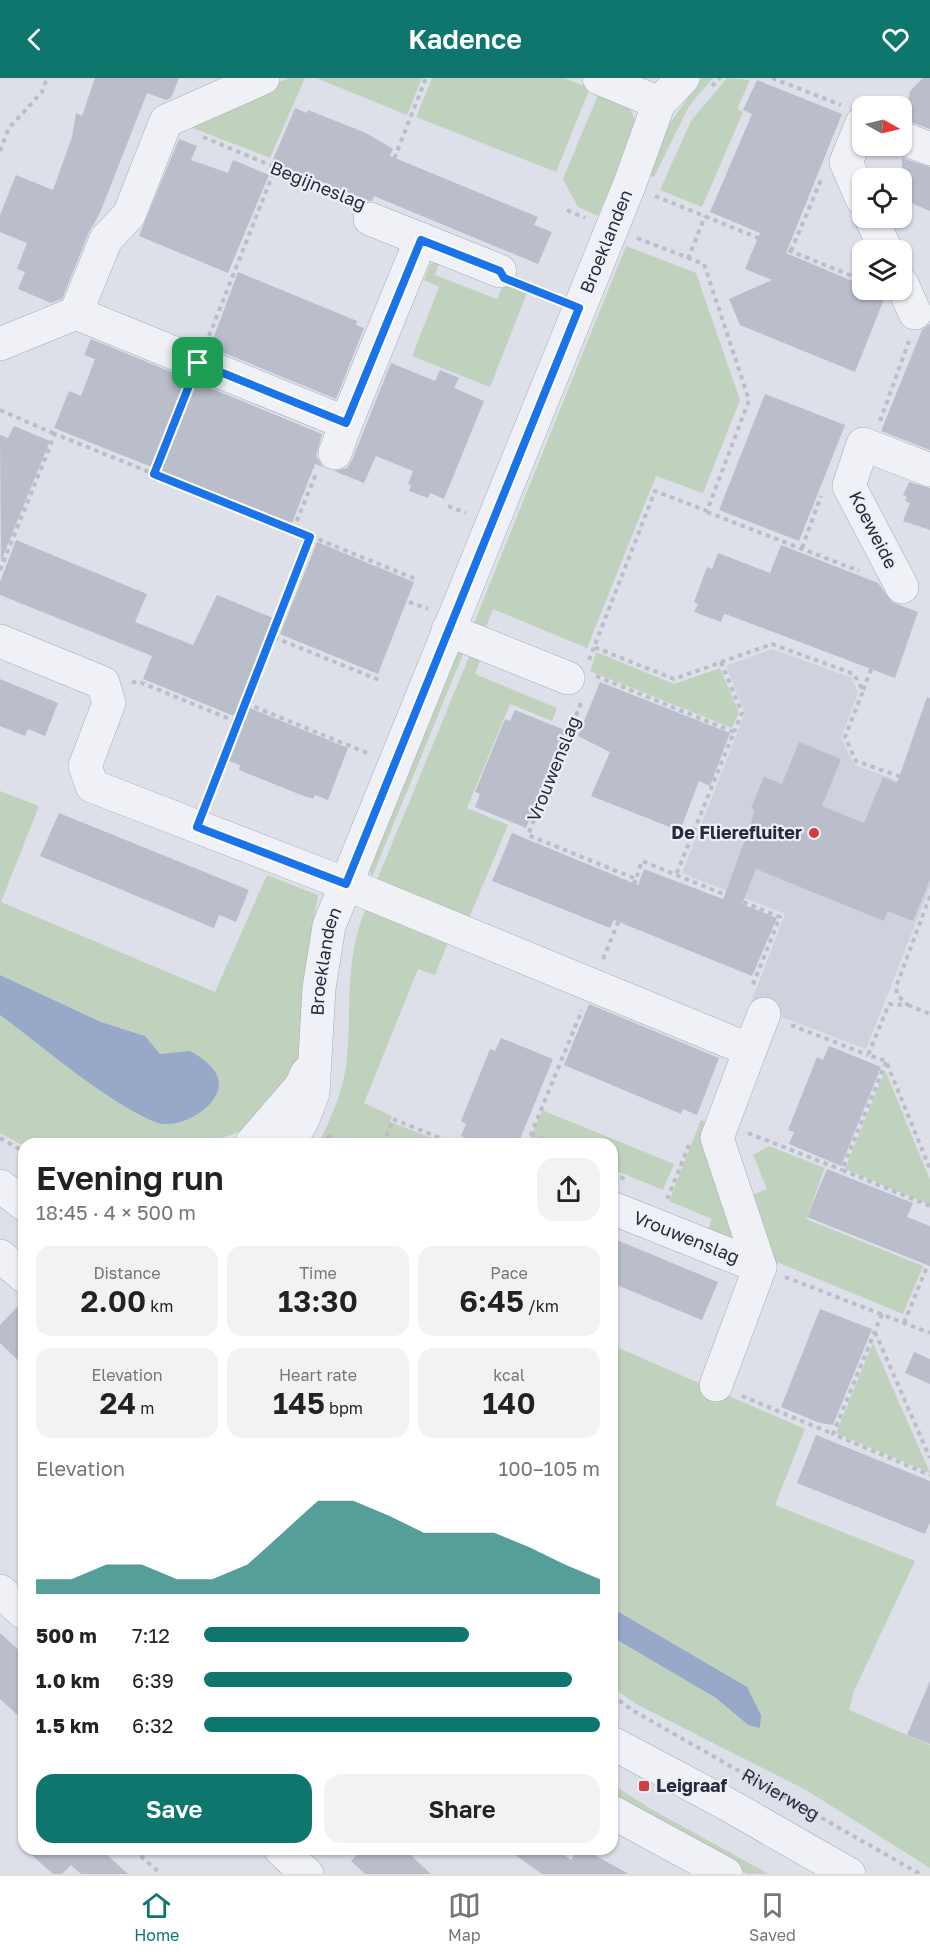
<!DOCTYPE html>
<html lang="en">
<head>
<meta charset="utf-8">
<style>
	body { margin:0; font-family:"Golos Text",sans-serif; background:#f2f2f2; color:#222; height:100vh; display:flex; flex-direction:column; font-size:22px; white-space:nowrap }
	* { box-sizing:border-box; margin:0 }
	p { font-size:20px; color:#767676 }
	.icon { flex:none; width:33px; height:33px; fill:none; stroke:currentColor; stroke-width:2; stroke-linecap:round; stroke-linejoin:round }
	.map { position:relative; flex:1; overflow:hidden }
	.details { position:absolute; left:18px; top:1060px; width:600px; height:717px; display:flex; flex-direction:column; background:#fff; border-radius:18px; box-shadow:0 2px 4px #0004 }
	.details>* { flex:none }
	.needle { width:39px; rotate:98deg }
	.controls { position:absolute; left:852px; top:18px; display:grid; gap:12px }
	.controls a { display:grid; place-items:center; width:60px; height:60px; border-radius:12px; background:#fff; box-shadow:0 2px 4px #0004; font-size:30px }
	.pin { position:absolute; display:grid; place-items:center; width:51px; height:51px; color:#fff; margin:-26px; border-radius:12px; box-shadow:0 3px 9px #0006 }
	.round { display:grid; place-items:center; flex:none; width:63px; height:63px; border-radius:18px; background:#f2f2f2 }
	.headline { display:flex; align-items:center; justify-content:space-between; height:102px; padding:0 18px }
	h1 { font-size:33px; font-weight:600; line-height:45px }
	.stats { display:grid; grid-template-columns:repeat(3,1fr); gap:9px; height:102px; padding:6px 18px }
	.stats div { display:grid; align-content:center; border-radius:15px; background:#f2f2f2; text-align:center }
	.stats b { font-size:30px; font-weight:600 }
	.stats small { font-size:16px; font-weight:400 }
	.stats p { font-size:16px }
	.chart { height:168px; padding:12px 18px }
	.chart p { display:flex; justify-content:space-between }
	.chart svg { width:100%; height:108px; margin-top:6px; fill:#0f766e; opacity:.7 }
	.button { display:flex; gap:12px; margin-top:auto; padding:12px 18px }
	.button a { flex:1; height:69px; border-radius:18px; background:#0f766e; color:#fff; font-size:24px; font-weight:600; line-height:69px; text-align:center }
	.button a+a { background:#f2f2f2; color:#222 }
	ul { padding:0 18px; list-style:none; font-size:20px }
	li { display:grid; grid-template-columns:96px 72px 1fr; align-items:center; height:45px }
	li i { height:15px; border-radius:8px; background:#0f766e }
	header { display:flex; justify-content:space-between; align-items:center; height:78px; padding:0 18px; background:#0f766e; color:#fff; font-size:27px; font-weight:600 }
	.menu { display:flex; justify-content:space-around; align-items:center; height:84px; border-top:2px solid #e0e0e0; background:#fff; font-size:16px; color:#767676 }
	.menu a { display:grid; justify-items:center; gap:3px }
	.menu .on { color:#0f766e }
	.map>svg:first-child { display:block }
	.built { fill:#cfd2dd }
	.green { fill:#c0d2be }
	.water { fill:#97a8c9 }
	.building { fill:#babecb }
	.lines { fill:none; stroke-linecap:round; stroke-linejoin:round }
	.minor-casing { stroke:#a6aab5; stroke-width:34 }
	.path { stroke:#bbbec6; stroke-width:4; stroke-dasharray:4.5 4.5; stroke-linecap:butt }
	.minor { stroke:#f0f1f6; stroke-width:33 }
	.route-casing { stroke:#fff; stroke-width:12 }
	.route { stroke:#1a73e8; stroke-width:8 }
	.poi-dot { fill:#d23d3d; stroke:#edeff5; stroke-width:2 }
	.labels { text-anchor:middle; stroke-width:4.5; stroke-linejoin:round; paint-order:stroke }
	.street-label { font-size:18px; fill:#262b3f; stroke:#edeff5 }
	.poi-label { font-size:18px; font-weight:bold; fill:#262b3f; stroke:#edeff5; text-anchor:end }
</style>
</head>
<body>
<header><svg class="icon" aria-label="back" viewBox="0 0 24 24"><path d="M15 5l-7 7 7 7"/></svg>Kadence<svg class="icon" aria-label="heart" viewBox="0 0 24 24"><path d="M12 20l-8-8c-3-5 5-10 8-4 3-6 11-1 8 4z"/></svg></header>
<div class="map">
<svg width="930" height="1796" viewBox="0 0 930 1796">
	<rect width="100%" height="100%" fill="#dde0e8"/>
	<polygon class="built" points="772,571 852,600 858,615 841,660 855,687 930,714 930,809 866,971 750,927 785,836 682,795 745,635 726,588"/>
	<g class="green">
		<polygon points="289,0 305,0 270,80 182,46"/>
		<polygon points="316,0 422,0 407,37"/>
		<polygon points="432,0 564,0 590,10 556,94 416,39"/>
		<polygon points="702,0 713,0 689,28 654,99 648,97 670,45"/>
		<polygon points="727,0 750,2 737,31 743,34 702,129 660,112 691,43"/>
		<polygon points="600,12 628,27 637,45 598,138 578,129 563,101"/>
		<polygon points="626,168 696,195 740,322 703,415 656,398 587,570 493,531 486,549 474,545"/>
		<polygon points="439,184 435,197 497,221 503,206 527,215 490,309 412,278 439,209 424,202 430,186"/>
		<polygon points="456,568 465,571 372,799 368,789"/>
		<polygon points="471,574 482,578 475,596 557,630 552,643 510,626 467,730 508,747 467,845 375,807"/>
		<polygon points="596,574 674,606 720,590 739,635 732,650 590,593"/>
		<path d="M 0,713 L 39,728 L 1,824 L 215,914 L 267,797 L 318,817 L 310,866 L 301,974 C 290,1001 265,1035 240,1053 C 232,1058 222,1058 210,1066 L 24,1068 L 0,1055 L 0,937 L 112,1020 L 173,975 L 160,976 L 145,958 L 101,944 L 0,897 Z"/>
		<path d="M 366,830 L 449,862 L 435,897 L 418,891 L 364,1025 L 392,1038 L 390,1044 L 448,1066 L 318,1066 C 331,1042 345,1008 347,979 C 352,925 344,883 366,830 Z"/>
		<polygon points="885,992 930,1102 930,1127 845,1091"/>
		<polygon points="542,1032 674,1086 663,1112 612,1091 612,1066 528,1066"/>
		<polygon points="701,1042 710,1046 739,1162 705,1158 712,1141 669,1123"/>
		<polygon points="769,1068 825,1090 806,1141 923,1188 903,1236 772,1182 750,1118 767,1111 753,1077"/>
		<polygon points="873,1265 930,1395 836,1355"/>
		<polygon points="612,1267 805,1351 775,1427 915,1483 854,1613 849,1632 930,1667 930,1790 806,1712 636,1626 612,1609 612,1559 716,1620 748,1647 655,1556 612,1530"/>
		<polygon points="612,1706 651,1731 769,1796 747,1796 612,1721"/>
	</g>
	<g class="water">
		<path d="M 0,897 L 101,944 L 145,958 L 160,976 L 190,973 C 201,979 219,991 219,1006 C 218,1031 177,1053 155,1044 C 106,1024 44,969 0,937 Z"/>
		<polygon points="612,1530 747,1609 761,1637 760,1650 748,1647 716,1620 612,1559"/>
	</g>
	<g class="building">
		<polygon points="95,0 179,0 171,20 166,22 147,15 100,135 89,154 62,221 51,225 18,211 25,194 17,191 27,165 0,154 0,137 16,97 53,112 72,59 76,35 82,38"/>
		<polygon points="923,0 930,0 930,51 905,42 910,13"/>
		<polygon points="757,2 842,36 786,175 862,207 862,212 875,212 886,216 855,294 740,247 729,221 772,202 745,191 760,155 710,134 752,36 743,32"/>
		<polygon points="295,30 307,35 308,32 366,55 393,71 390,78 538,139 534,147 552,154 538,186 374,118 372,123 369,123 272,84"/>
		<polygon points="179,61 197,68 191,82 228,95 233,82 269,97 228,195 139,158"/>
		<polygon points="902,80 930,89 930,133 902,121 909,99 902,96"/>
		<polygon points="238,194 357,243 356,247 364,250 336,321 210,269"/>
		<polygon points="930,246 930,372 881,353 922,252"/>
		<polygon points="91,261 322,356 316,378 323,389 315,386 292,445 54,350 69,313 81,318 95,281 84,277"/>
		<polygon points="391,285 435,303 440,292 459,300 454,310 484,323 444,421 430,415 428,420 409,413 411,407 408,406 413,393 376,378 364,405 334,393 347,390 352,382"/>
		<polygon points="765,316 845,347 799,463 719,432"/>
		<polygon points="14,348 50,363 1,483 0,357 8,360"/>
		<polygon points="909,404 930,410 930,452 903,443 910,425 905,423 907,419 903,417"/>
		<polygon points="16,462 147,516 135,544 193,567 217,517 273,540 234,638 143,601 152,578 0,517 0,504"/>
		<polygon points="317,464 414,504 378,596 280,556"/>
		<polygon points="781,467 878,505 892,524 918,534 895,600 728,537 724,536 721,544 694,534 698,526 694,524 707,489 712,491 718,475 770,495"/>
		<polygon points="0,601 58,625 45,658 28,651 25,658 0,648"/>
		<polygon points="600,604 730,655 710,708 699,703 680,753 591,718 610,674 578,658"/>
		<polygon points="927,619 930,620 930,802 913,843 888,833 884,843 756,791 742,826 777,840 752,898 614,842 610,850 492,803 512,755 638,807 644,791 723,821 752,743 754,732 751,730 764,699 782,706 799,664 841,681 822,728 864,745 883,699 897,705"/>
		<polygon points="250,630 348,670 328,722 315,717 313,721 296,715 239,692 240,687 229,683"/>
		<polygon points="515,632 567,653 526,750 475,729 480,716 475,714 505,641 510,643"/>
		<polygon points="59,735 249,812 236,844 219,837 214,850 40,778"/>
		<polygon points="589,926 719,980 697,1037 683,1031 681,1036 564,987"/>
		<polygon points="501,960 553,981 518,1066 481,1066 461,1058 466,1046 461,1043 490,971 495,973"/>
		<polygon points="829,968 881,989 841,1088 789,1066 794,1054 788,1052 817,979 823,982"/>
		<polygon points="827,1091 913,1125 907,1139 930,1148 930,1188 807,1139"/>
		<polygon points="612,1160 718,1204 702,1242 612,1205"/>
		<polygon points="24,1222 24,1288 0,1265 0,1247"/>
		<polygon points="820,1231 872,1251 833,1347 820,1345 781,1329"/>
		<polygon points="914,1274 930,1281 930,1306 905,1295"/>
		<polygon points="816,1357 930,1403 930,1444 925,1456 797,1405"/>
		<polygon points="0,1555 24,1577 24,1643 0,1621"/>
		<polygon points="930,1603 930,1666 907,1657"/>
		<polygon points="26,1772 102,1772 128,1796 81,1796 71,1787 62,1796 53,1796"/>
		<polygon points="362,1772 405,1772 431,1796 365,1796 351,1783"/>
		<polygon points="508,1772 557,1772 571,1782 578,1772 585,1772 629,1796 542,1796"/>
	</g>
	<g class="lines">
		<g class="minor-casing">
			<g id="minor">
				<polyline points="599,0 659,25"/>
				<polyline points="862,45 846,84 862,121"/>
				<polyline points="902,60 930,71"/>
				<polyline points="871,140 886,172"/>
				<polyline points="370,141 500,193"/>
				<polyline points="902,206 915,235"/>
				<polyline points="76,235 346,345 421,161"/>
				<polyline points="0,266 76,235 106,161 129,137 166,43 263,0"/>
				<polyline points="335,375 346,345"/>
				<polyline points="902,509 849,408 863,366 930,392"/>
				<polyline points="448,552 568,600"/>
				<polyline points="0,563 103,605 109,625 85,688 92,708 346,806 750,972 717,1060 760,1189 716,1307"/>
				<polyline points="750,972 764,936"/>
				<polyline points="251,1066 301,1008 307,995"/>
				<path id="s2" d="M 289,1066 L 303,1041 L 313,1015 L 319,910 L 329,848 L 629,108 L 659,25 L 683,0"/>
				<polyline points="0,1108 24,1126"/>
				<path id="s3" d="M 612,1130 L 760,1189"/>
				<polyline points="0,1178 24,1198"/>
				<polyline points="0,1513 24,1535"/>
				<polyline points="612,1665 725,1725 849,1796"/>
				<polyline points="612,1734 726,1796"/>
				<polyline points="281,1772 307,1796"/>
			</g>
		</g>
		<g class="path">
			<polyline points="772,0 841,27"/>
			<polyline points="712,8 720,0"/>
			<polyline points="203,59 351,121"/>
			<polyline points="0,73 9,50 42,14 47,0"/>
			<polyline points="381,114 426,0"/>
			<polyline points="655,118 862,202"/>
			<polyline points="567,132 585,140"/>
			<polyline points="637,160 704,186 749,322 707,433 655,413 594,569 674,601 772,566 854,596 863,613 845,659 856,683 930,709"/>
			<polyline points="791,173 821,102"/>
			<polyline points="688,181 705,138"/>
			<polyline points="524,208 553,220"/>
			<polyline points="209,258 275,91"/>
			<polyline points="0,332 55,356"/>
			<polyline points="880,343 909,263"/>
			<polyline points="154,396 187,312"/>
			<polyline points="448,428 466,435"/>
			<polyline points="707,434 859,493"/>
			<polyline points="310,458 418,502"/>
			<polyline points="802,470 821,418"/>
			<polyline points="0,492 55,356 293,452"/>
			<polyline points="409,524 428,531"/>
			<polyline points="271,558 310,458 293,452 316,396"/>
			<polyline points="589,582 594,569"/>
			<polyline points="721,584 742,635 734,654"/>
			<polyline points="596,598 734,654 676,797"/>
			<polyline points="132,605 137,603 237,644"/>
			<polyline points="863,612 893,535"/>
			<polyline points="581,625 528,757 636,801 642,783 780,839 752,909"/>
			<polyline points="367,675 245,625 271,558 379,602"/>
			<polyline points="207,722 245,625"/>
			<polyline points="930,818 896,909 897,917 908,927 889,926 868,977 886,983 930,1091"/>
			<polyline points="603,881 636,801"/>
			<polyline points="908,927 930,936"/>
			<polyline points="791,947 868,977"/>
			<polyline points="886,984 842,1092 930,1128"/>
			<polyline points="748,1055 842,1092"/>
			<polyline points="531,1056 551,1065"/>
			<polyline points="327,1058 348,1066"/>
			<polyline points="0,1060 24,1074"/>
			<polyline points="383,1066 393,1041 455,1066"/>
			<polyline points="527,1066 582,932"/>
			<polyline points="612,1096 625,1101"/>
			<polyline points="666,1118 668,1119 689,1067"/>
			<polyline points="785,1199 930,1255"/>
			<polyline points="882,1236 833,1356 930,1397"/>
			<polyline points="904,1245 930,1181"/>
			<polyline points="875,1254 930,1380"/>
			<polyline points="742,1318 833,1356"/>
			<path id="s1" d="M 612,1617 L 632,1632 L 920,1796"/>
			<polyline points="134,1772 161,1796"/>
		</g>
		<use href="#minor" class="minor"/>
	</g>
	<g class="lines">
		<g class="route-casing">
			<polygon id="route" points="421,162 500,193 504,200 579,230 346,806 197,749 310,459 154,396 198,285 346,345"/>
		</g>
		<use href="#route" class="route"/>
	</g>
	<g class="poi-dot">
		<circle cx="814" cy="755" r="6"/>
		<rect x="638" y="1702" width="12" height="12" rx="3"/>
	</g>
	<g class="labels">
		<g class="street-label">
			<text transform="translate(318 108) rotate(22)" y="6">Begijneslag</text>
			<text dy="6" stroke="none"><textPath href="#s2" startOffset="963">Broeklanden</textPath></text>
			<text transform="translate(873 452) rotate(63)" y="6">Koeweide</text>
			<text transform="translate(554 691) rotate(-68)" y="6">Vrouwenslag</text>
			<text dy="6" stroke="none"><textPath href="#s2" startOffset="189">Broeklanden</textPath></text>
			<text dy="6" stroke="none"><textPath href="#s3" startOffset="80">Vrouwenslag</textPath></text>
			<text dy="6" stroke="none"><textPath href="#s1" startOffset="196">Rivierweg</textPath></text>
		</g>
		<g class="poi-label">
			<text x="802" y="761">De Flierefluiter</text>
			<text x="656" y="1714" text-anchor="start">Leigraaf</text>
		</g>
	</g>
</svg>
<div class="controls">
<a><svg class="needle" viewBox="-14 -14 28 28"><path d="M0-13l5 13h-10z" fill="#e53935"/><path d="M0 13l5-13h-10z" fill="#767676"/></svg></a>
<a><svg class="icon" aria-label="locate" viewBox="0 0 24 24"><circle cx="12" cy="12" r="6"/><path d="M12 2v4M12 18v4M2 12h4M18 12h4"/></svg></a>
<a><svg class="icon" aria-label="layers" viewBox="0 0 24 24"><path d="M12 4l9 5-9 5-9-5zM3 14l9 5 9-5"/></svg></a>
</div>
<div class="pin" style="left:198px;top:285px;background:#1e9e55"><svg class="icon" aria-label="arrive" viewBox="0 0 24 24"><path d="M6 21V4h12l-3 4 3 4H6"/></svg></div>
<section class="details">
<div class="headline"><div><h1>Evening run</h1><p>18:45 · 4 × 500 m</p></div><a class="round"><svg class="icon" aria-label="share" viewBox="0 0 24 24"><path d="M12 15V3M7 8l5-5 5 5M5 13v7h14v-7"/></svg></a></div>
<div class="stats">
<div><p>Distance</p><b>2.00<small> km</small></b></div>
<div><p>Time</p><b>13:30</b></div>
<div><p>Pace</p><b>6:45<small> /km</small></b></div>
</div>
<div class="stats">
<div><p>Elevation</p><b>24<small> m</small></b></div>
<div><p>Heart rate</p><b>145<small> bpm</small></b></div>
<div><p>kcal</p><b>140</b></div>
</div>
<div class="chart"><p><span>Elevation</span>100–105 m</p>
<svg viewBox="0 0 160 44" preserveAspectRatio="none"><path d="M0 44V38L10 38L20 32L30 32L40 38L50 38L60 32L70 19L80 6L90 6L100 12L110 19L120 19L130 19L140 25L150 32L160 38V44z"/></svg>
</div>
<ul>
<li><b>500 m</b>7:12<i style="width:67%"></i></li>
<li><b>1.0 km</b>6:39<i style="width:93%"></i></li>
<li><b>1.5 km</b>6:32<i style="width:100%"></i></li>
</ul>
<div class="button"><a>Save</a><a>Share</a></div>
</section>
</div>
<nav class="menu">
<a class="on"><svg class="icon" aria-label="home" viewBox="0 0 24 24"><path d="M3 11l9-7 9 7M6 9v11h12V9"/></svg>Home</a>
<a><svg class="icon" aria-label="map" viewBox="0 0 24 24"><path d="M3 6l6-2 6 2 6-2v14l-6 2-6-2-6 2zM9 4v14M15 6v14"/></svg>Map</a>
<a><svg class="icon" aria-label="saved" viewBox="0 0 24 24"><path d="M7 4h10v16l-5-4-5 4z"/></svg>Saved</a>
</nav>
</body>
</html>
